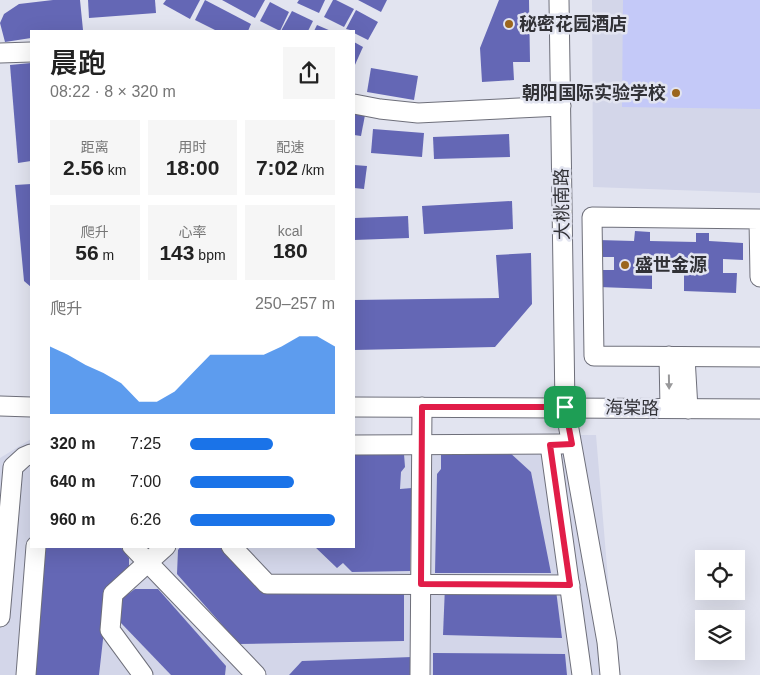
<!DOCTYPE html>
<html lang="zh">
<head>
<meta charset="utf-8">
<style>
	body { margin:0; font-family:Arial,"Noto Sans SC",sans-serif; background:#f6f6f6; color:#222; height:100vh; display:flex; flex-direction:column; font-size:19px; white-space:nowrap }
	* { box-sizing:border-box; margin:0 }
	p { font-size:16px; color:#767676 }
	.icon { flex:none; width:28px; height:28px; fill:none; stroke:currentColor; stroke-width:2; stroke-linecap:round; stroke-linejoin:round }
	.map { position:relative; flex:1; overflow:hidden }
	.side { position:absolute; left:30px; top:30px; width:325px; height:518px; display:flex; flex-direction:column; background:#fff; border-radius:0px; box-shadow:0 5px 20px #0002 }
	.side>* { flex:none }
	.controls { position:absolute; left:695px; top:550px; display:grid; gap:10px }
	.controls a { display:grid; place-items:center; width:50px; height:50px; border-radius:0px; background:#fff; box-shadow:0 5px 20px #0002; font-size:25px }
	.pin { position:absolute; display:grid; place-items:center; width:42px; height:42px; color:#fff; margin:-21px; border-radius:10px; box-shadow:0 2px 8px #0006 }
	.round { display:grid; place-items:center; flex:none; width:52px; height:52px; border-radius:0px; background:#f6f6f6 }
	.overview { display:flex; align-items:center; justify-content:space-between; height:85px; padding:0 20px }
	h1 { font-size:28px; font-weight:600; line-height:38px }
	.metrics { display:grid; grid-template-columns:repeat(3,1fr); gap:8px; height:85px; padding:5px 20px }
	.metrics div { display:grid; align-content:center; border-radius:0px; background:#f6f6f6; text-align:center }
	.metrics b { font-size:21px; font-weight:600 }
	.metrics small { font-size:14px; font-weight:400 }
	.metrics p { font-size:14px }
	.chart { height:140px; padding:10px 20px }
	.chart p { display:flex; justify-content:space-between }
	.chart svg { width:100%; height:90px; margin-top:5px; fill:#1a73e8; opacity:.7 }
	ul { padding:0 20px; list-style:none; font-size:16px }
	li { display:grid; grid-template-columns:80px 60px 1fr; align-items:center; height:38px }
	li i { height:12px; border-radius:6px; background:#1a73e8 }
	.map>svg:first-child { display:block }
	.built { fill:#d3d6e9 }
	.green { fill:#c4c9f8 }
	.building { fill:#6467b5 }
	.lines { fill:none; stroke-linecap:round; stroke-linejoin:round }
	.minor-casing { stroke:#6e6f7a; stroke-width:21 }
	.minor { stroke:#fff; stroke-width:19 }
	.oneway { fill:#98989a }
	.route-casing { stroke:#fff; stroke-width:10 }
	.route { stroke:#e11d48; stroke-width:6 }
	.poi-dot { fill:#9b661d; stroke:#e2e4f0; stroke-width:2 }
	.labels { text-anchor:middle; stroke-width:5; stroke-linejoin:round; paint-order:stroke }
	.poi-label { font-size:18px; font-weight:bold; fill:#313136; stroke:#e2e4f0; text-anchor:start }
	.street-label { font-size:18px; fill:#313136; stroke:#e2e4f0 }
</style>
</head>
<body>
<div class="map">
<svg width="760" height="675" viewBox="0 0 760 675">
	<rect width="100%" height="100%" fill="#e2e4f0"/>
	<g class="built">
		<polygon points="592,0 760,0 760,193 593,187"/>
		<polygon points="596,435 616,675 0,675 0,458 31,439 31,546 354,546 354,436"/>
	</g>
	<polygon class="green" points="623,0 760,0 760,109 622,107"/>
	<g class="building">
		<polygon points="53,0 80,0 83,30 31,31 31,38 5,42 0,23 4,14 19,4"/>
		<polygon points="88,0 155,0 156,13 89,18"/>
		<polygon points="166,0 200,0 190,19 163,4"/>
		<polygon points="205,0 251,24 248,31 217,31 195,20"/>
		<polygon points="222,0 265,0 255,18"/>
		<polygon points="299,0 325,0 319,13 297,3"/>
		<polygon points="333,0 336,0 354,9 344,27 324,17"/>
		<polygon points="358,0 387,0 381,12"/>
		<polygon points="499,0 529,0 530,62 513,62 514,80 482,82 480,48"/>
		<polygon points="270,2 289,12 280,31 260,21"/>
		<polygon points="356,10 378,22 368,40 354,33 354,31 346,29"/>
		<polygon points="292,11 313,21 308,31 281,31"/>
		<polygon points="317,25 331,31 314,31"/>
		<polygon points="354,42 363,47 354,67"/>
		<polygon points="31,63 31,161 18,163 10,65"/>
		<polygon points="371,68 418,76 414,100 367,92"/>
		<polygon points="354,113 365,115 361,136 354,135"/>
		<polygon points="373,129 424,133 422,157 371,153"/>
		<polygon points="509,134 510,157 434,159 433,137"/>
		<polygon points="354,165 367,166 364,189 354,188"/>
		<polygon points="31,184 31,287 24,281 15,185"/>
		<polygon points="512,201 513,229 424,234 422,206"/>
		<polygon points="408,216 409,238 354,240 354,218"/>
		<polygon points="635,231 650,232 650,241 696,242 696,233 709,233 709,241 743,243 743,260 723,259 723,273 737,273 736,293 684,291 684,270 703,271 703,261 636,259 636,271 652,272 652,289 599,287 599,270 614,270 614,257 597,257 598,240 634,241"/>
		<polygon points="531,253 532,304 495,347 354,350 354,300 499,298 496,255"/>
		<polygon points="354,448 404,454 405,467 401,472 400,489 412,488 410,571 352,572 343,563 337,568 314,546 354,546"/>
		<polygon points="441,449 508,451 531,472 551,573 435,573 437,474 441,469"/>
		<polygon points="45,546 120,546 129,558 129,568 109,586 99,675 31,675"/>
		<polygon points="181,546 221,546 264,591 404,590 404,641 239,644 177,574 178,550"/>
		<polygon points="445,586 556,590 562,638 443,635"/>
		<polygon points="135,589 158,589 226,666 225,675 171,675 121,623 121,599"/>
		<polygon points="433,653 565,654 567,675 433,675"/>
		<polygon points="412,657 412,675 289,675 302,661"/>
	</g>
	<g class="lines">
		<g class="minor-casing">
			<g id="minor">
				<polyline points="559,0 565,407 607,642 610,675"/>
				<polyline points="0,53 31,52"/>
				<polyline points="354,104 380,109 418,113 561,106"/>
				<polyline points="760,277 759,219 592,217 594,356 760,357"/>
				<polyline points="669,356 670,408"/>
				<polyline points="685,357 688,409"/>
				<polyline points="0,406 31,407"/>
				<polyline points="354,407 760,409"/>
				<polyline points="354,445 562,444"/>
				<polyline points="550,445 582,675"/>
				<polyline points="132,546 256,675"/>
				<polyline points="231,546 267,584 570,585"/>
				<polyline points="0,617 13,467 24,457 31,454"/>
				<polyline points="26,675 36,546"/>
				<polyline points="143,675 110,630 113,594 166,546"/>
				<polyline points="420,675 422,407"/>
			</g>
		</g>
		<use href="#minor" class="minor"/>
	</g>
	<defs><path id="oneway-solid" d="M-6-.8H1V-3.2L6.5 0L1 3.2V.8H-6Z" transform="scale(1.25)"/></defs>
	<use class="oneway" href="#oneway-solid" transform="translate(669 382) rotate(89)"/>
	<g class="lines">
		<g class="route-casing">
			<polygon id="route" points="422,407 565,407 572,444 550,445 570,585 421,584"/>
		</g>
		<use href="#route" class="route"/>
	</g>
	<g class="poi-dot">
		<circle cx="509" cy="24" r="5"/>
		<circle cx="676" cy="93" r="5"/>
		<circle cx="625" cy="265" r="5"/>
	</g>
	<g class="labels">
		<g class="poi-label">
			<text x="519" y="30">秘密花园酒店</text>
			<text x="666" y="99" text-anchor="end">朝阳国际实验学校</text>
			<text x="635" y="271">盛世金源</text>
		</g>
		<g class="street-label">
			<text transform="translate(562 204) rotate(-91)" y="6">大桃南路</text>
			<text transform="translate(632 408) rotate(1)" y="6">海棠路</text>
		</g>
	</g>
</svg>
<div class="controls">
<a><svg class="icon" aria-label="locate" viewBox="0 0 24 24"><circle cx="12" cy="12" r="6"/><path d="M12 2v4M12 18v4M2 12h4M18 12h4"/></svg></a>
<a><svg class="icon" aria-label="layers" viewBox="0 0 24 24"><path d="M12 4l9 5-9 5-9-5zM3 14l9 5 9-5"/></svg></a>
</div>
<div class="pin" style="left:565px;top:407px;background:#1e9e55"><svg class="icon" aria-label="arrive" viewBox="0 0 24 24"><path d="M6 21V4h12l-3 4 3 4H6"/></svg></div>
<section class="side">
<div class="overview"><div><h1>晨跑</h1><p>08:22 · 8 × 320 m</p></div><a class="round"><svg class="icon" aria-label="share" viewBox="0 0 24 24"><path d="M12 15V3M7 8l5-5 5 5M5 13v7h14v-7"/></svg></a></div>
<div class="metrics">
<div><p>距离</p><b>2.56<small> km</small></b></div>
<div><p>用时</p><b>18:00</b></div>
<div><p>配速</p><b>7:02<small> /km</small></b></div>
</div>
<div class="metrics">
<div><p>爬升</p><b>56<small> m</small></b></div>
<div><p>心率</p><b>143<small> bpm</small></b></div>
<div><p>kcal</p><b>180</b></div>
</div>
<div class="chart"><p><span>爬升</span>250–257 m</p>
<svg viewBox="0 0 160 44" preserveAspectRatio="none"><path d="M0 44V11L10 15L20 20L30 24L40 29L50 38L60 38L70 33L80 24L90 15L100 15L110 15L120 15L130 11L140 6L150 6L160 11V44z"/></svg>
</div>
<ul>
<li><b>320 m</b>7:25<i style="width:57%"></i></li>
<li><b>640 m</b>7:00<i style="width:72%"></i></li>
<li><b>960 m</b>6:26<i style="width:100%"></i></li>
</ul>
</section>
</div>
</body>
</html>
